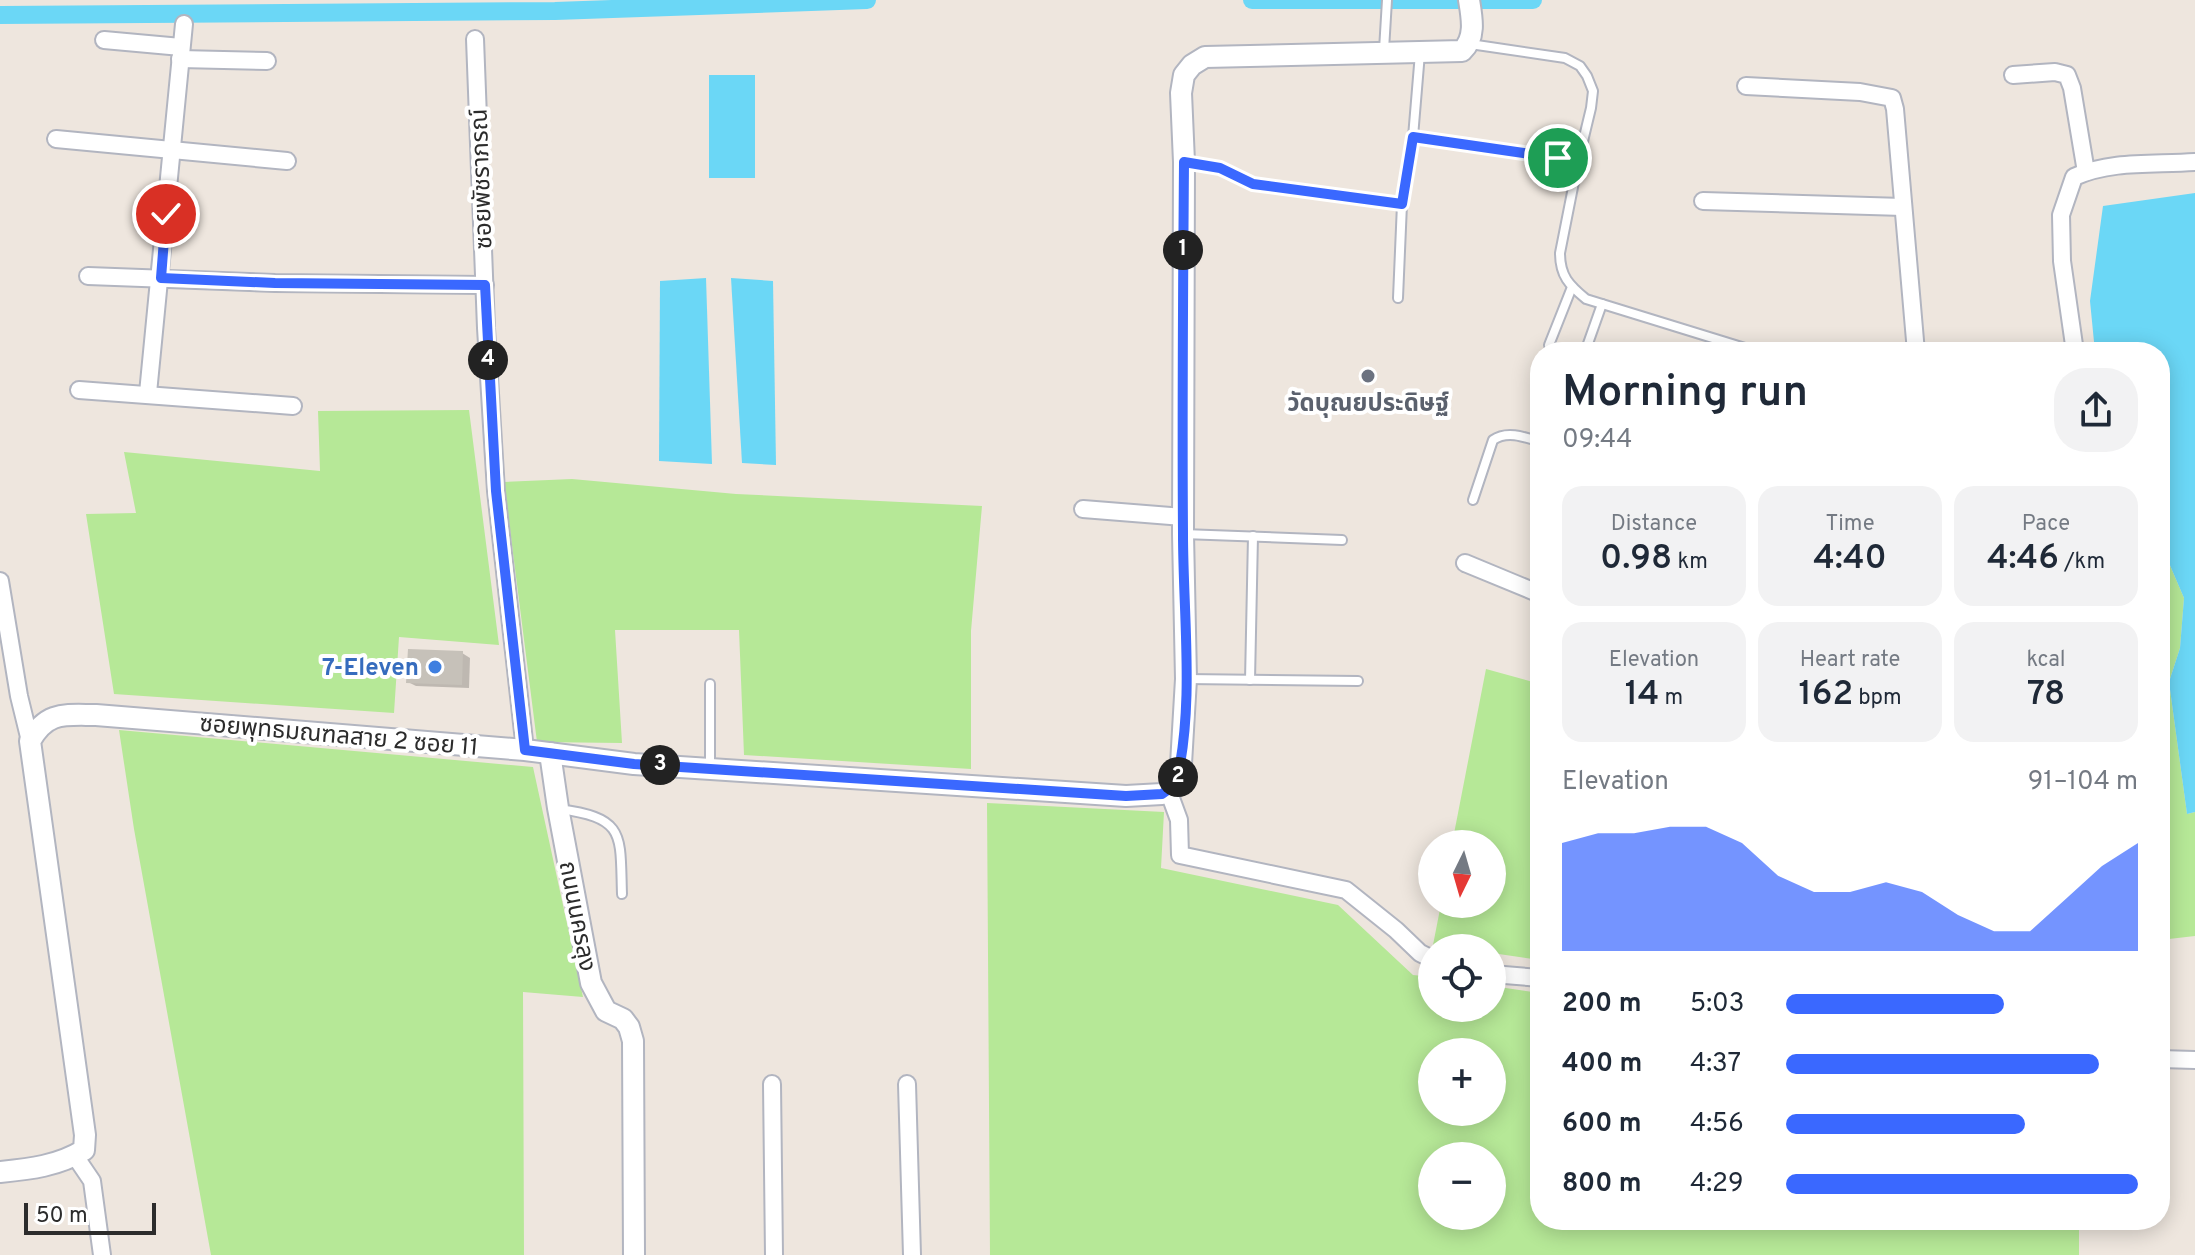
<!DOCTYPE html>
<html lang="en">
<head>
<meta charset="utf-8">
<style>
	body { margin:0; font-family:Overpass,"Noto Sans Thai",sans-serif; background:#f2f2f3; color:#1f2937; height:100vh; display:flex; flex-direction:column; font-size:30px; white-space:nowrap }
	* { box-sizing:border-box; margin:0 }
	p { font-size:26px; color:#747a83 }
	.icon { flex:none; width:44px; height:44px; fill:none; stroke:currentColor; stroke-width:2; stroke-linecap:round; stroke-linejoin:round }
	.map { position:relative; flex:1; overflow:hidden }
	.sheet { position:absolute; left:1530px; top:342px; width:640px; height:888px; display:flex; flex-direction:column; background:#fff; border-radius:32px; box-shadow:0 4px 20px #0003 }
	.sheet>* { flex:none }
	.needle { width:52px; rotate:185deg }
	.controls { position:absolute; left:1418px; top:830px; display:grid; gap:16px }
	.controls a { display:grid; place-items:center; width:88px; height:88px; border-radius:50%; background:#fff; box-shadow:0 4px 20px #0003; font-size:40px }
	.scale { position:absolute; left:24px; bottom:20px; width:132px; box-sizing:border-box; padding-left:8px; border:4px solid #2c2c2c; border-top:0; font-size:22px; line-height:28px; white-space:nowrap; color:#2c2c2c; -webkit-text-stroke:6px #fff; paint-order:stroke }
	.pin { position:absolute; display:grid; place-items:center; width:68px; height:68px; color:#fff; margin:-34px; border:4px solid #fff; border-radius:50%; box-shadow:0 2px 8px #0007 }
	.km { position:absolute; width:40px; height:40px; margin:-20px; border-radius:50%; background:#222; color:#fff; font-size:22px; line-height:40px; text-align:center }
	.round { display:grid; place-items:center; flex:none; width:84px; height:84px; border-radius:32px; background:#f2f2f3 }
	.head { display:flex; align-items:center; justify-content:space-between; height:136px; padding:0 32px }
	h1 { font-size:44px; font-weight:600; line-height:60px }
	.metrics { display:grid; grid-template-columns:repeat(3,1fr); gap:12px; height:136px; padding:8px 32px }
	.metrics div { display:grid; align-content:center; border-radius:20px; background:#f2f2f3; text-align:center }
	.metrics b { font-size:34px; font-weight:600 }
	.metrics small { font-size:22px; font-weight:400 }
	.metrics p { font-size:22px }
	.chart { height:224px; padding:16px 32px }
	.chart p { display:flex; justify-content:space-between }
	.chart svg { width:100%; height:144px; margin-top:8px; fill:#3a68ff; opacity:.7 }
	ul { padding:0 32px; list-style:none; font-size:26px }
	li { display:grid; grid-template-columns:128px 96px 1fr; align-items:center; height:60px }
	li i { height:20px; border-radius:10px; background:#3a68ff }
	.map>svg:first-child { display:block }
	.green { fill:#b6e897; fill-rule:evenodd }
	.water { fill:#6bd7f6 }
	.shadow { fill:#0003 }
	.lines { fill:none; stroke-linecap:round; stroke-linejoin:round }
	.canal { stroke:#6bd7f6; stroke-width:18 }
	.building { fill:#c6c1b9 }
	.service-casing { stroke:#b2b5c0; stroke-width:12 }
	.minor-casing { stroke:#b2b5c0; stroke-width:20 }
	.tertiary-casing { stroke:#b2b5c0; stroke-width:24 }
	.service { stroke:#fff; stroke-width:8 }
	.minor { stroke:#fff; stroke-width:16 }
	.tertiary { stroke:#fff; stroke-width:20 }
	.route-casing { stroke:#fff; stroke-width:16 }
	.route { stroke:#3a68ff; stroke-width:10 }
	.worship-dot { fill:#6b7280; stroke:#fff; stroke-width:3 }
	.shop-dot { fill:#3f7fe0; stroke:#fff; stroke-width:3 }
	.labels { text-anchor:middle; stroke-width:8; stroke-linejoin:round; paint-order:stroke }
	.street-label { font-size:24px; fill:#2c2c2c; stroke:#fff }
	.worship-label { font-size:24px; font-weight:bold; fill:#5b616d; stroke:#fff }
	.shop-label { font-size:24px; font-weight:bold; fill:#366cbe; stroke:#fff; text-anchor:end }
</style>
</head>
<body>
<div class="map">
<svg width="2195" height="1255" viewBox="0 0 2195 1255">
	<rect width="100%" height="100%" fill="#eee6de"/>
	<g class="green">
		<polygon points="469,410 499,645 399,637 394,713 114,694 86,514 136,513 124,452 320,471 318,411"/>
		<polygon points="572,479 736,494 982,506 971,631 971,769 744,755 739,630 615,630 622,743 537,742 504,482"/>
		<polygon points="2160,542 2184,598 2180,648 2169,682 2187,814 2195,812 2195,936 2160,940"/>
		<polygon points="1486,669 1540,684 1540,960 1492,953 1492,948 1433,945 1441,904 1492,904 1492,844 1452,844"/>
		<polygon points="119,730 533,767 583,997 523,992 524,1255 211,1255 134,829"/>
		<path d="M 987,803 L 1164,812 L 1161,868 L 1338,905 L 1413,975 L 1432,977 L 1432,1008 L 1492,1008 L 1492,986 L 1540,993 L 1540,1220 L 2079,1220 L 2079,1255 L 990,1255 ZM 1432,1052 L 1492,1052 L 1492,1112 L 1432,1112 ZM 1432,1156 L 1492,1156 L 1492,1216 L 1432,1216 Z"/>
	</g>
	<g class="water">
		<rect x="709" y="75" width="46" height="103"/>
		<polygon points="2195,193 2195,812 2187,814 2169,682 2180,648 2184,598 2160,542 2160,352 2095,352 2090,301 2103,206"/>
		<polygon points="706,278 712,464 659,461 660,281"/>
		<polygon points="731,278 773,281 776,465 742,463"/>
	</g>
	<polygon class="shadow" points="462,653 470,658 469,688 416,686 408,682"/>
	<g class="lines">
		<g class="canal">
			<polyline points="1252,0 1533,0"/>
			<polyline points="0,15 555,11 867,0"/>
		</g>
	</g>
	<polygon class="building" points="408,649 463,651 462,685 406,683"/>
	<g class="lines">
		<g class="service-casing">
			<g id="service">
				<path d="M 1470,44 L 1565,58 L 1580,66 L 1587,76 L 1593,91 L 1591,108 L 1578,162 L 1560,253 C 1560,276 1569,285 1586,299 L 1758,352"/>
				<polyline points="1384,50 1387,0"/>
				<polyline points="1413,137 1420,53"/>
				<polyline points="1184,162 1220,168 1253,184 1402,204 1413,137 1578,162"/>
				<polyline points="1398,298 1402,204"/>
				<polyline points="1549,345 1572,287"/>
				<polyline points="1585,352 1602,304"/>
				<path d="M 1473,500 L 1493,440 C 1507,430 1525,437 1540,442"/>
				<polyline points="1183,534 1342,540"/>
				<polyline points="1186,679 1358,681"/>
				<polyline points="1250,680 1253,536"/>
				<polyline points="710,684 710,767"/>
				<path d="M 559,809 C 626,818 620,834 622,894"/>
			</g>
		</g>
		<g class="minor-casing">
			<g id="minor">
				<polyline points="475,39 486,328 496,491 525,750"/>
				<polyline points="104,40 181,47"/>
				<polyline points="180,59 267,61"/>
				<polyline points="2013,75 2055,72 2067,75 2072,88 2086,172"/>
				<polyline points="1746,86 1860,92 1892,98 1895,109 1916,352"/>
				<polyline points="56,139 287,161"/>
				<polyline points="1703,201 1903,207"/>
				<polyline points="88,276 275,283 485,285"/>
				<path d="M 2075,352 L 2062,261 L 2061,215 L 2074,177 C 2112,160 2154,165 2195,162"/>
				<polyline points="79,390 293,406"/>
				<polyline points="148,393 184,24"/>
				<polyline points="1083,509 1183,517"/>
				<polyline points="1465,563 1540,594"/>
				<polyline points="0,581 19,696 30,741"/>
				<polyline points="1168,790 1179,820 1180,855 1346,890 1396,930 1420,953 1432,959"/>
				<polyline points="1492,974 1540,978"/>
				<polyline points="2160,1059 2195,1060"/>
				<polyline points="772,1084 774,1255"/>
				<polyline points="907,1084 912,1255"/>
				<polyline points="75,1156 92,1181 102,1255"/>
			</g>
		</g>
		<g class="tertiary-casing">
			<g id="tertiary">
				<polyline points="550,753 558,808 591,983 606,1011 623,1019 629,1027 633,1041 634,1255"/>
				<path d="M 0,1172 C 30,1169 58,1166 84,1150 L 85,1135 L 30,741 C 47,711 64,715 96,715 L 525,750 L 634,764 L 1126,796 L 1162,794 L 1176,784 L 1181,764 L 1186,679 L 1183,534 L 1184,162 L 1181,93 L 1184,75 L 1192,65 L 1205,57 L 1462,51 C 1476,38 1472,18 1469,0"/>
			</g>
		</g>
		<use href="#service" class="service"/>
		<use href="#minor" class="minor"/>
		<use href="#tertiary" class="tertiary"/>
	</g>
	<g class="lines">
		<g class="route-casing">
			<path id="route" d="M 166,214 L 161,278 L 275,283 L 485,285 L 496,491 L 525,750 L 634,764 L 1126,796 L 1162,794 L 1176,784 C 1195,704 1183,616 1183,534 C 1182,410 1183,286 1184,162 L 1220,168 L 1253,184 L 1402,204 L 1413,137 L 1558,158"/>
		</g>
		<use href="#route" class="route"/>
	</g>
	<circle class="worship-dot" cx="1368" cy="376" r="8"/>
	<circle class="shop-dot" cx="435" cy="667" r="8"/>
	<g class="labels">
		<g class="street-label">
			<text transform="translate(481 179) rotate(-92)" y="8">ซอยพัชราภรณ์</text>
			<text transform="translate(339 735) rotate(5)" y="8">ซอยพุทธมณฑลสาย 2 ซอย 11</text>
			<text transform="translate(578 916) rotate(79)" y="8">ถนนนครลุง</text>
		</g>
		<g class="worship-label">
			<text x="1368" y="411">วัดบุณยประดิษฐ์</text>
		</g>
		<g class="shop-label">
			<text x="419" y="675">7-Eleven</text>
		</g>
	</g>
</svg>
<div class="controls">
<a><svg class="needle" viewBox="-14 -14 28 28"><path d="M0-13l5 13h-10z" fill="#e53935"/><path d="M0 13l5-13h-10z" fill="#747a83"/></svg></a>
<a><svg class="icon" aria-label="locate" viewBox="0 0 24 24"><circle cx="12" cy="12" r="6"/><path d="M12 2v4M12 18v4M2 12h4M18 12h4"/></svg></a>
<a>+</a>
<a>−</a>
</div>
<div class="scale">50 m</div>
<div class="pin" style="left:1558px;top:158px;background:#1e9e55"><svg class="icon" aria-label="arrive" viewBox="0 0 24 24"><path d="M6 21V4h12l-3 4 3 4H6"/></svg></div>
<div class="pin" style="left:166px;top:214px;background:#d93025"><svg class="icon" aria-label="check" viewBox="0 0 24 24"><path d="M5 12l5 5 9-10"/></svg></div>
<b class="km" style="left:1183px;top:250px">1</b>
<b class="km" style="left:1178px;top:777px">2</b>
<b class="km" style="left:660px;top:765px">3</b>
<b class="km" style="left:488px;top:360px">4</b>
<section class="sheet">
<div class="head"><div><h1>Morning run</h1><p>09:44</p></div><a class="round"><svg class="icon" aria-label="share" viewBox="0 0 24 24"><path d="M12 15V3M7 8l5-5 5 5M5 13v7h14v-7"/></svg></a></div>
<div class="metrics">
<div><p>Distance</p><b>0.98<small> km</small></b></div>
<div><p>Time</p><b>4:40</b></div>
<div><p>Pace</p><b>4:46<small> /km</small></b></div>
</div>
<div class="metrics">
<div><p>Elevation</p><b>14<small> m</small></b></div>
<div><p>Heart rate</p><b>162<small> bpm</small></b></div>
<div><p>kcal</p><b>78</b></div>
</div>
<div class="chart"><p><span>Elevation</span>91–104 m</p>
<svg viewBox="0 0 160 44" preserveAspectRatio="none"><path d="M0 44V11L10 8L20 8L30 6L40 6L50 11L60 21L70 26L80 26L90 23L100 26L110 33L120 38L130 38L140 28L150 18L160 11V44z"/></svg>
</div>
<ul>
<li><b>200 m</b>5:03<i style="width:62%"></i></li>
<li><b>400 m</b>4:37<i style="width:89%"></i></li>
<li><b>600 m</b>4:56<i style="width:68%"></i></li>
<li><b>800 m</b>4:29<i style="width:100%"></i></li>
</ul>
</section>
</div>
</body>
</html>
